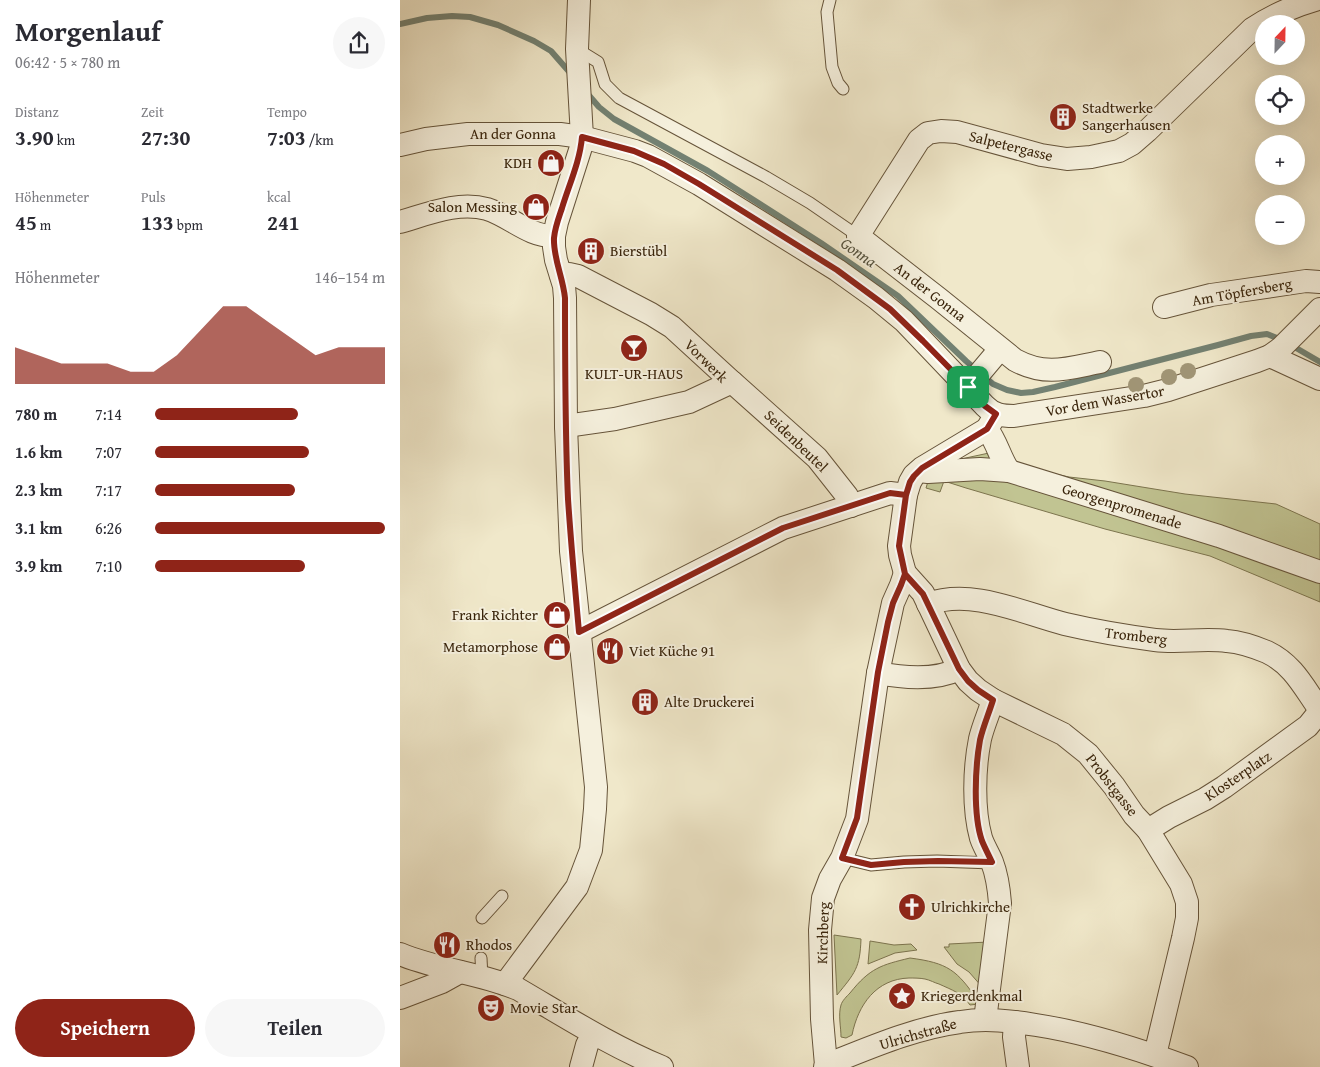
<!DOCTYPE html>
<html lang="de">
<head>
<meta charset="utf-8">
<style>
	body { margin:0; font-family:"Gentium Book Plus",serif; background:#f7f7f7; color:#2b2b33; height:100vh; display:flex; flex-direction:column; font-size:19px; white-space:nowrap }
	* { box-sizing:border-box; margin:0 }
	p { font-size:16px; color:#7c7c81 }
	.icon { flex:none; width:28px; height:28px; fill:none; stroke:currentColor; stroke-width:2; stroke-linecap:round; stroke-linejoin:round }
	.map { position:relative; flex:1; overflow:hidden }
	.side { display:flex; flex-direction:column; background:#fff; width:400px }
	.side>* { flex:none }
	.needle { width:32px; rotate:22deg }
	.buttons { position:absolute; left:855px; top:15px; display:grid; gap:10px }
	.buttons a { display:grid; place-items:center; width:50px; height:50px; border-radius:50%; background:#fff; box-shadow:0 5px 20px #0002; font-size:25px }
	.pin { position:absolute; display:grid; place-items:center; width:42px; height:42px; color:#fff; margin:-21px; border-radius:10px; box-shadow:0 2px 8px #0006 }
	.round { display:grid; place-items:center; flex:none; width:52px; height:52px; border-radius:26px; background:#f7f7f7 }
	.head { display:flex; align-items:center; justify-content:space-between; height:85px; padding:0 15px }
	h1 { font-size:28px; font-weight:800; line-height:38px }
	.metrics { display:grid; grid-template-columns:repeat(3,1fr); gap:8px; height:85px; padding:5px 15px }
	.metrics div { display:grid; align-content:center }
	.metrics b { font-size:21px; font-weight:800 }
	.metrics small { font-size:14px; font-weight:400 }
	.metrics p { font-size:14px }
	.chart { height:140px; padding:10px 15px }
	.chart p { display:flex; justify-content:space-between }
	.chart svg { width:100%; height:90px; margin-top:5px; fill:#8f2418; opacity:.7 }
	.primary-button { display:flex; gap:10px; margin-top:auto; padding:10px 15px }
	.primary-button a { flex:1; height:58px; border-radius:30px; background:#8f2418; color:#fff; font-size:20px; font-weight:800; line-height:58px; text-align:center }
	.primary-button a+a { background:#f7f7f7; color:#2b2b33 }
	ul { padding:0 15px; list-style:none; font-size:16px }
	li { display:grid; grid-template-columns:80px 60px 1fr; align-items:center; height:38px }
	li i { height:12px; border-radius:6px; background:#8f2418 }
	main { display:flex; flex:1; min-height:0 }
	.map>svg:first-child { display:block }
	.green { fill:#c1c492; stroke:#7c744e }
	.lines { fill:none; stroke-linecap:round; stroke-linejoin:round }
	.stream { stroke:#738172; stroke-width:6 }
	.lane-casing { stroke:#66543a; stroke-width:13 }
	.street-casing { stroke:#66543a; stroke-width:24 }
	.lane { stroke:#f5f0dd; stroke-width:11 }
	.street { stroke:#f5f0dd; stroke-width:22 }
	.tree { fill:#a19677 }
	.route-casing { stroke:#fff; stroke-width:10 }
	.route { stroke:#8f2418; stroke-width:6 }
	.labels { text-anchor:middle; stroke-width:4; stroke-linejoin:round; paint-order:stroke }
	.poi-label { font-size:15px; fill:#38230a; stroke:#f5f0dd; text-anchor:start }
	.street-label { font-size:15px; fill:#38230a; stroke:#f5f0dd }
	.water-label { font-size:16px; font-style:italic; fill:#55523e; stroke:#f5f0dd }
</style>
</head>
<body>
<main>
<section class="side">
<div class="head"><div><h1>Morgenlauf</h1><p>06:42 · 5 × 780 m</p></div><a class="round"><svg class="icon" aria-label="share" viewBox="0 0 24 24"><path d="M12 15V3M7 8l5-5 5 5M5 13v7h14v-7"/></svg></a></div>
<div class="metrics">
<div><p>Distanz</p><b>3.90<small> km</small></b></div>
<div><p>Zeit</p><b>27:30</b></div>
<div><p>Tempo</p><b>7:03<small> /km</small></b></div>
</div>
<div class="metrics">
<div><p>Höhenmeter</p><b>45<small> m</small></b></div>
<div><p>Puls</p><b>133<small> bpm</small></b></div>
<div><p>kcal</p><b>241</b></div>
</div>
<div class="chart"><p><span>Höhenmeter</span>146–154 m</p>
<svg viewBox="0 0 160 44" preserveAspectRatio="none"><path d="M0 44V26L10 30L20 34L30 34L40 34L50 38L60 38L70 30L80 18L90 6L100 6L110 14L120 22L130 30L140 26L150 26L160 26V44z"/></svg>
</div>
<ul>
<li><b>780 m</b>7:14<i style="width:62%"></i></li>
<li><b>1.6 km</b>7:07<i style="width:67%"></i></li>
<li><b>2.3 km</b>7:17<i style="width:61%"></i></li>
<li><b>3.1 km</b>6:26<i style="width:100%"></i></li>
<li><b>3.9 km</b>7:10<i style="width:65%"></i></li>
</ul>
<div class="primary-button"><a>Speichern</a><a>Teilen</a></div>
</section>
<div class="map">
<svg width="920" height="1067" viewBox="0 0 920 1067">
	<rect width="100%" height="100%" fill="#f0e8ca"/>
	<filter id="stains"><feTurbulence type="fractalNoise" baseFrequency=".004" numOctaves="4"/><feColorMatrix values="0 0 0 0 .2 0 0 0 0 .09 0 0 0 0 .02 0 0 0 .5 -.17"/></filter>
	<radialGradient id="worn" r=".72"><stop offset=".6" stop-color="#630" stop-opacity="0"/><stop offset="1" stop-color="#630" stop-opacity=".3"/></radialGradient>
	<g class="green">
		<polygon points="589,453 624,467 669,477 705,481 785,494 876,504 920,524 920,602 810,556 705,529 566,488 544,481 540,492 526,488 533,465"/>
		<path d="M 434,935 L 461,939 C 460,968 455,973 437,995 Z"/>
		<polygon points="470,941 494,945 511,944 517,950 495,953 468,964"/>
		<polygon points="588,942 583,988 569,972 557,964 544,947 549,947 549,944"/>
		<path d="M 510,958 C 548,963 557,970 578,1001 L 579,1004 L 570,1005 C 562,993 552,990 539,984 C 535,983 530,980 525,979 C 520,978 514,978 509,978 C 476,979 458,1005 452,1035 L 446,1038 L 441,1037 C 441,1027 438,1015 441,1005 C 442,1001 447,996 450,993 C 470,968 481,965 510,958 Z"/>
	</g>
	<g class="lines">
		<g class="stream">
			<polyline points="0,24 27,18 52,16 70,17 98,25 134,41 151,51 172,75"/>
			<polyline points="186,92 199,107 214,119 308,171 421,243 498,296 566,361 593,384 607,390 621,393 633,392 655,387 818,345 851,336 867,334 882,340"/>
			<polyline points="891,345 920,362"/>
		</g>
		<g class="lane-casing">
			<g id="lane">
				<polyline points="430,0 427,12 432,67 438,83 443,89"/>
				<polyline points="177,49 198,62 205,84 219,98 366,177 410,203 458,236"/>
				<polyline points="442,858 471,865 504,862 537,861 592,863"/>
				<polyline points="82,918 102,896"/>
				<polyline points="81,958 82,978"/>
			</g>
		</g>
		<g class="street-casing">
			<g id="street">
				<path d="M 0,145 L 26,139 L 68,134 L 160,134 L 182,137 L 235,151 L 248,156 L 299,184 L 437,270 L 476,298 L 504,321 L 585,406 C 594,415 602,416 614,416 L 744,396 L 768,390 L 857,361 L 870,356 L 881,348 L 920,309"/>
				<path d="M 0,222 C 28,214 58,201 87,209 C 110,216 129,237 154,236"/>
				<polyline points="161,275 169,274 178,276 251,314 272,327 332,382 289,402 215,419 166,426"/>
				<polyline points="764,307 811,295 906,281 920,282"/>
				<polyline points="870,356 920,379"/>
				<path d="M 700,362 C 669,368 646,377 615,360 L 538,298 L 458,236 L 519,140 L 528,133 L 541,131 L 557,132 L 641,155 L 667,159 L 691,157 L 719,151 L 732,144 L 747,131 L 852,29 C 873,15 891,7 915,0"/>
				<polyline points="332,382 417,458 447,496 451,506"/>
				<polyline points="568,387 600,349"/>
				<polyline points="596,414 587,429 522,468 514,475 510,482 506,495 499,546 500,555 505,573 523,593 559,669 568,681 578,690 593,700 663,734 688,754 714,786 734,815 748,830 781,884 787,902 787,918 783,938 755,1055"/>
				<path d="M 587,429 C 597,442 600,458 609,471"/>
				<polyline points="519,471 528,472 580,469 609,471 819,536 920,572"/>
				<path d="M 528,604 C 572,588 622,613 665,624 C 695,631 725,636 755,640 C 779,643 803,638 827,641 C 840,642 855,647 867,652 C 894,665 904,688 920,710"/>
				<polyline points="179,632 383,528 490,493 506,495"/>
				<path d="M 478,673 C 504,678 535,681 559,669"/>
				<polyline points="748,830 769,817 805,799 824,787 908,726 920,711"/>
				<path d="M 0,954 C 38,970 80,973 118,989 C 166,1017 211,1046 262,1067"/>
				<polyline points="105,984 177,887 191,850 195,809 196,787 171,551 166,426 165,298 164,286 156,260 154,247 154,236 157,222 181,147 182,137 177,49 179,0"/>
				<polyline points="0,998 42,982 60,972"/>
				<path d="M 585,1020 L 600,903 C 599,890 597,875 592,862 C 589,854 584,847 581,838 C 573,809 574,769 580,739 C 583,726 589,713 593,700"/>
				<polyline points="615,1022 614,1037 618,1067"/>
				<polyline points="426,1065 422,1019 420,930 423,898 430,879 442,858 457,819 478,673 493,603 501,585 505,573"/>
				<polyline points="181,1067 187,1045 193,1034"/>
				<path d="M 425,1067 L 426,1065 C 469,1048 514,1028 560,1022 C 586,1018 611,1021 636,1025 C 688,1033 738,1049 787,1067"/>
			</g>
		</g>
		<use href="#lane" class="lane"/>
		<use href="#street" class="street"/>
	</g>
	<g class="tree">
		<circle cx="788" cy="371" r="8"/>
		<circle cx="769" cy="377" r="8"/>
		<circle cx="736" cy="385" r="8"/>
	</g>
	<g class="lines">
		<g class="route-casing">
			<path id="route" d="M 568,387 L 523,341 L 490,309 L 437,270 L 299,184 L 264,164 L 234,151 L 182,137 C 180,161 169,185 162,208 C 159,217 155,227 154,238 C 153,258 163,277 165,298 C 165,365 165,432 168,499 C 171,544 175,588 179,632 L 383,528 L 490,493 L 506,495 L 499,546 L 505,574 L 523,594 L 559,669 L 568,681 L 578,690 L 593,700 C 589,713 583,727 580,740 C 575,768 573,815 582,841 C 585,848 589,856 592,862 L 538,861 L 504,862 L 471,865 L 442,858 L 457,818 L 478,672 L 488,622 L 493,603 L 501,585 L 505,574 L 499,546 L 506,495 L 510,482 L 514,476 L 522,468 L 587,429 L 596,414 L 585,406 L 568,387"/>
		</g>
		<use href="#route" class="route"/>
	</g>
	<defs>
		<g id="building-disc" transform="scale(1.4375)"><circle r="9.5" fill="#8f2418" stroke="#f5f0dd"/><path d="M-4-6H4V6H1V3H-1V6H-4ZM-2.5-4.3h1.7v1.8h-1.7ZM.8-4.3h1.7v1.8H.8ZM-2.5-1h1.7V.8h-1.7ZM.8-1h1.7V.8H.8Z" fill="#fff"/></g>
		<g id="shop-disc" transform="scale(1.4375)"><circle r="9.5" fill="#8f2418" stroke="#f5f0dd"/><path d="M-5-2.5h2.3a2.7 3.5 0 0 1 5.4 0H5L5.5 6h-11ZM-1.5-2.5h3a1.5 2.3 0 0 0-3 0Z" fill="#fff"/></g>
		<g id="bar-disc" transform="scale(1.4375)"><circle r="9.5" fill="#8f2418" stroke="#f5f0dd"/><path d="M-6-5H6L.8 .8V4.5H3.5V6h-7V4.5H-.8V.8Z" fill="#fff"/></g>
		<g id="restaurant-disc" transform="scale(1.4375)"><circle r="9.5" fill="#8f2418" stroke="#f5f0dd"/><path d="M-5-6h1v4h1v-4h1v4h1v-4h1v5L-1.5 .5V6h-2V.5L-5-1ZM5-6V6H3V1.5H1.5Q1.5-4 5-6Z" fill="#fff"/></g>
		<g id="church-disc" transform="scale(1.4375)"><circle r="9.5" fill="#8f2418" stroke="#f5f0dd"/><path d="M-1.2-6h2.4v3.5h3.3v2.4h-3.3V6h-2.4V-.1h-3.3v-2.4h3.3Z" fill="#fff"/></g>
		<g id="sight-disc" transform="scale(1.4375)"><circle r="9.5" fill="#8f2418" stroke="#f5f0dd"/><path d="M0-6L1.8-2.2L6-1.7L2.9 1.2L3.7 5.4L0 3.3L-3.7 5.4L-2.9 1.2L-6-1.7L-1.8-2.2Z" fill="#fff"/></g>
		<g id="theatre-disc" transform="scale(1.4375)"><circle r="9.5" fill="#8f2418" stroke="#f5f0dd"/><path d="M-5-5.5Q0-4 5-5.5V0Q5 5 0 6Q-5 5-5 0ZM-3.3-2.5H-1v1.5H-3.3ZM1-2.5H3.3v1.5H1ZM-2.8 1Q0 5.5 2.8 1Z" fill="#fff"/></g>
	</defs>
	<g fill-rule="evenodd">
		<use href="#building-disc" x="663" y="117"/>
		<use href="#shop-disc" x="151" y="163"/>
		<use href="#shop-disc" x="136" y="207"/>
		<use href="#building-disc" x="191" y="251"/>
		<use href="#bar-disc" x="234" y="348"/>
		<use href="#shop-disc" x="157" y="615"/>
		<use href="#shop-disc" x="157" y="647"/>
		<use href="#restaurant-disc" x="210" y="651"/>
		<use href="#building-disc" x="245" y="702"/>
		<use href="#church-disc" x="512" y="907"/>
		<use href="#restaurant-disc" x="47" y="945"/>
		<use href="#sight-disc" x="502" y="996"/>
		<use href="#theatre-disc" x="91" y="1008"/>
	</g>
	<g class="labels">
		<g class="poi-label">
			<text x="682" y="113">Stadtwerke<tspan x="682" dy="17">Sangerhausen</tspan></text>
			<text x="132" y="168" text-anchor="end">KDH</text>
			<text x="117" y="212" text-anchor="end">Salon Messing</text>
			<text x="210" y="256">Bierstübl</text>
			<text x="234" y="379" text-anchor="middle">KULT-UR-HAUS</text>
			<text x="138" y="620" text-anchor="end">Frank Richter</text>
			<text x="138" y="652" text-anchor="end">Metamorphose</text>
			<text x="229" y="656">Viet Küche 91</text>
			<text x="264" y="707">Alte Druckerei</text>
			<text x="531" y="912">Ulrichkirche</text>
			<text x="66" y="950">Rhodos</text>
			<text x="521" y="1001">Kriegerdenkmal</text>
			<text x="110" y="1013">Movie Star</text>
		</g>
		<g class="street-label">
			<text x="113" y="139">An der Gonna</text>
			<text transform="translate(611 146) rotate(14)" y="5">Salpetergasse</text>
			<text transform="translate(530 292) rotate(38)" y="5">An der Gonna</text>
			<text transform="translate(842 292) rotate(-10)" y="5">Am Töpfersberg</text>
			<text transform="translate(306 361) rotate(45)" y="5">Vorwerk</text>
			<text transform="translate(705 401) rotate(-10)" y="5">Vor dem Wassertor</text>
			<text transform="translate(396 441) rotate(44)" y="5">Seidenbeutel</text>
			<text transform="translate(722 506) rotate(17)" y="5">Georgenpromenade</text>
			<text transform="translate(736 636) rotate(7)" y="5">Tromberg</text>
			<text transform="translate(838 776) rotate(-34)" y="5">Klosterplatz</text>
			<text transform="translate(712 785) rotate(52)" y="5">Probstgasse</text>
			<text transform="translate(423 933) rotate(-88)" y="5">Kirchberg</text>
			<text transform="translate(518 1034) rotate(-16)" y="5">Ulrichstraße</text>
		</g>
		<g class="water-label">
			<text transform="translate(459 252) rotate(35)" y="6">Gonna</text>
		</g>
	</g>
	<rect width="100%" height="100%" filter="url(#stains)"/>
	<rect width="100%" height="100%" fill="url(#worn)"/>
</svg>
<div class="buttons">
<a><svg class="needle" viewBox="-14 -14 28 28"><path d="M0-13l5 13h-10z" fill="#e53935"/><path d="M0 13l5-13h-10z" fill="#7c7c81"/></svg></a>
<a><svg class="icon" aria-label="locate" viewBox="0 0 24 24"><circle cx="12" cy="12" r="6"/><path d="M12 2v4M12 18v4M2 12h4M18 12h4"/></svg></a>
<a>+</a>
<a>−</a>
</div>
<div class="pin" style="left:568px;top:387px;background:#1e9e55"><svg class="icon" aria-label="arrive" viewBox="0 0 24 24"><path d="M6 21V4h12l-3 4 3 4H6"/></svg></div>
</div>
</main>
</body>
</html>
